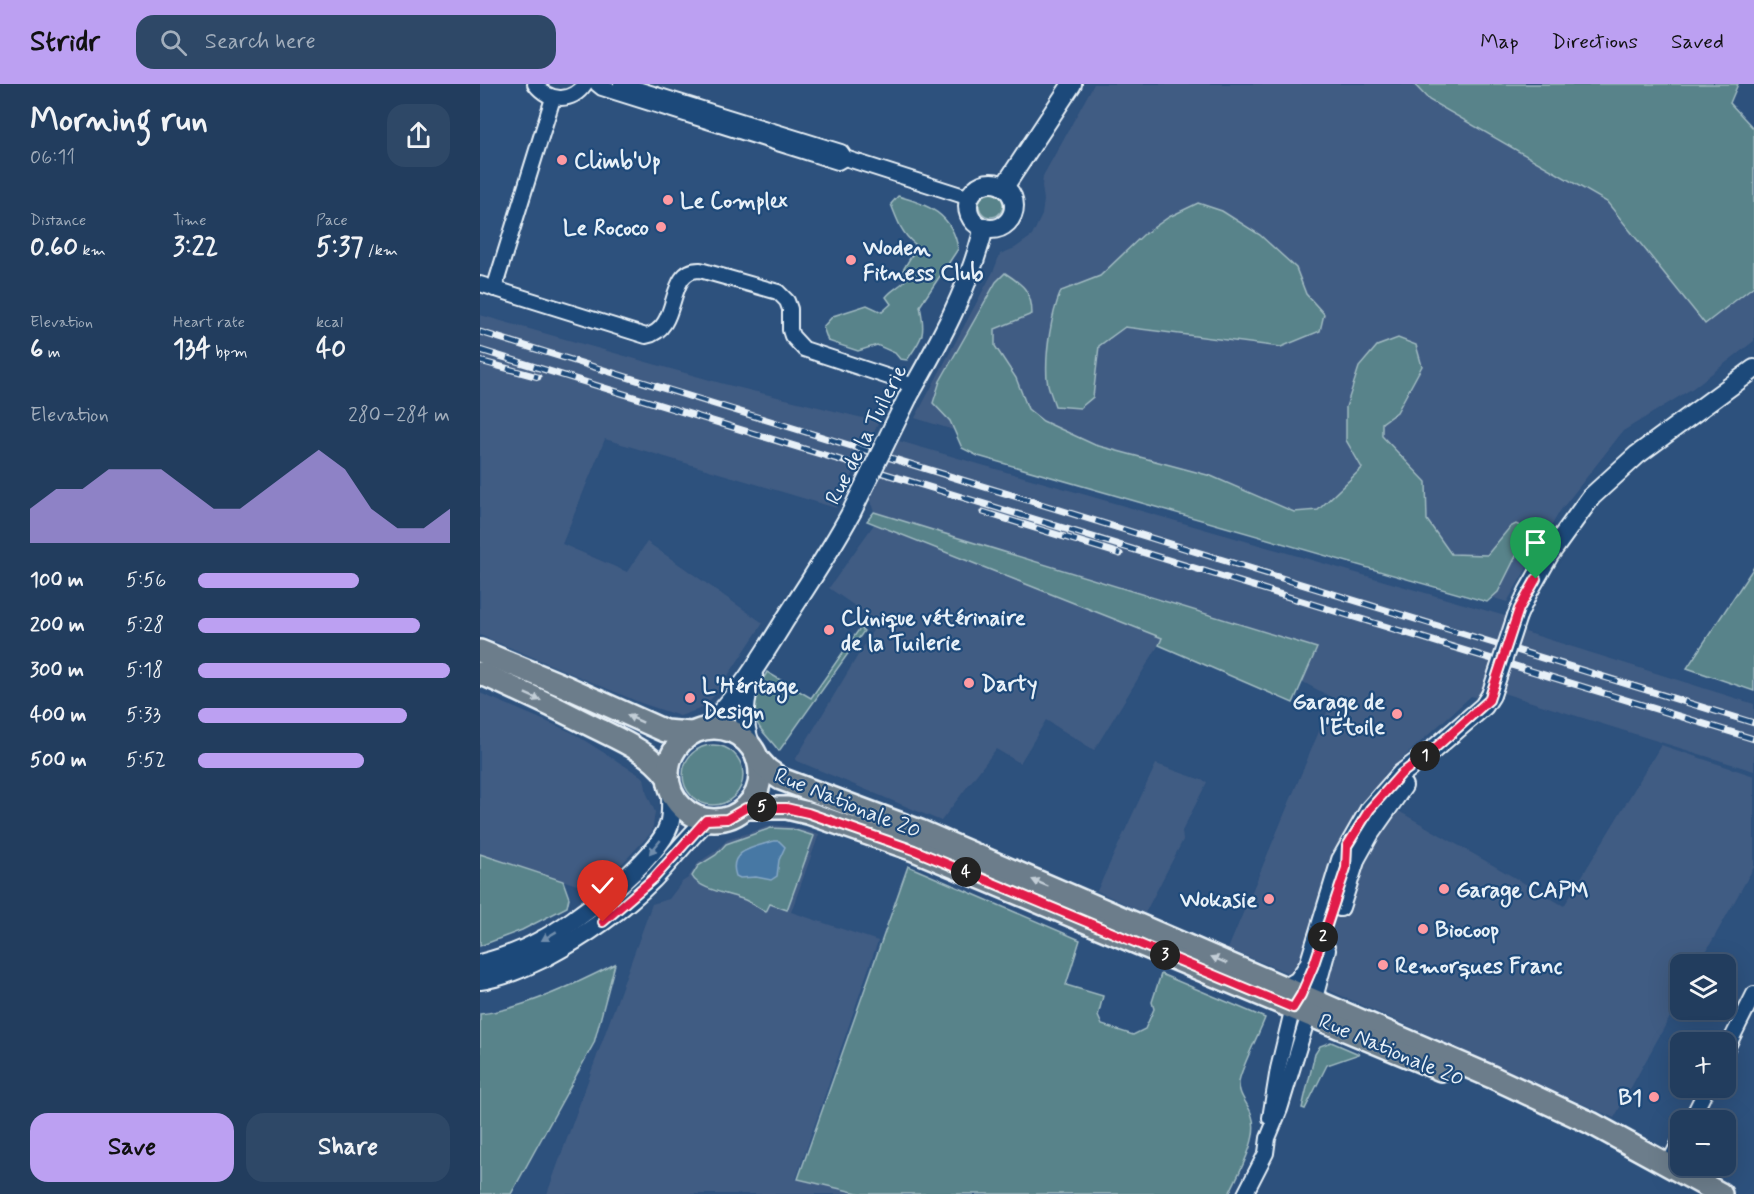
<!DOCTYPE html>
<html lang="en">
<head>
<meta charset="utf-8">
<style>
	body { margin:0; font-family:Mynerve,sans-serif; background:#2e4867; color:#f1f3f6; height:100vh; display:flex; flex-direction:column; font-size:22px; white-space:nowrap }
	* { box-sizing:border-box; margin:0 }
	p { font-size:20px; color:#a2aebc }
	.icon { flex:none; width:33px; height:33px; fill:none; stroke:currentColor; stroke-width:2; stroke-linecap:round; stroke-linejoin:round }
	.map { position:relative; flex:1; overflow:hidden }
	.details { display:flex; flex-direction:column; background:#223d5e; width:480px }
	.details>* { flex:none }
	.controls { position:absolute; left:1190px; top:870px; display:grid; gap:12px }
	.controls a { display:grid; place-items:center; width:66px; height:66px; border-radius:12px; background:#223d5e; box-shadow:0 6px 24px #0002,0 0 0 2px #3f5673; font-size:30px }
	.pin { position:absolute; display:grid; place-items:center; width:51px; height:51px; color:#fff; margin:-62px -26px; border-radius:50% 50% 50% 0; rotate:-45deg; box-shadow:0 0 6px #0007 }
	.pin .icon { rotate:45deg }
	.km { position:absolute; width:30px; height:30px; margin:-15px; border-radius:50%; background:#222; color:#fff; font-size:16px; line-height:30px; text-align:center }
	.round { display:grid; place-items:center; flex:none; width:63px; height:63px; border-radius:18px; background:#2e4867 }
	.overview { display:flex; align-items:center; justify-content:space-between; height:102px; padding:0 30px }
	h1 { font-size:33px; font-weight:800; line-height:45px }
	.figures { display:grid; grid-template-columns:repeat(3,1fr); gap:9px; height:102px; padding:6px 30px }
	.figures div { display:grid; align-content:center }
	.figures b { font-size:26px; font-weight:800 }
	.figures small { font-size:16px; font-weight:400 }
	.figures p { font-size:16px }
	.chart { height:168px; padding:12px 30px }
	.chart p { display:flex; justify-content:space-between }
	.chart svg { width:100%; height:108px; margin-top:6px; fill:#bca0f2; opacity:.7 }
	.primary-button { display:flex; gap:12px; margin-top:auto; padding:12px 30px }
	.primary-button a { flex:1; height:69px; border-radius:18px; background:#bca0f2; color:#111; font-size:24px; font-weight:800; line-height:69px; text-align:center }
	.primary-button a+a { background:#2e4867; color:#f1f3f6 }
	ul { padding:0 30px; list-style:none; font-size:20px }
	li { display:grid; grid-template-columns:96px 72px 1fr; align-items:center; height:45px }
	li i { height:15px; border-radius:8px; background:#bca0f2 }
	header { display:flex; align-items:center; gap:36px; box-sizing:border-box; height:84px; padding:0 30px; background:#bca0f2; color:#111 }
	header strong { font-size:28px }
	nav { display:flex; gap:33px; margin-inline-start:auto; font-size:21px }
	.search { width:420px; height:54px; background:#2e4867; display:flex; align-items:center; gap:15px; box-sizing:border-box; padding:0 21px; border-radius:18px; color:#a2aebc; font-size:22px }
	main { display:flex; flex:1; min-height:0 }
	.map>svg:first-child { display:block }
	.built { fill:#415c83 }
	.green { fill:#58838a; stroke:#a0bac1; stroke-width:1.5 }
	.water { fill:#4778a4; stroke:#87a8c6; stroke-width:1.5 }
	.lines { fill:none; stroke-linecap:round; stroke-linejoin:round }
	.street-casing { stroke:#e8f1f8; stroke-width:18 }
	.secondary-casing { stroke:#e8f1f8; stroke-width:22 }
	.primary-casing { stroke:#e8f1f8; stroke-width:26 }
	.street { stroke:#1f4a7a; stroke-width:14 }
	.secondary { stroke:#1f4a7a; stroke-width:18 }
	.primary { stroke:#6c7d8b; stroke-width:21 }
	.rail-casing { stroke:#e8f1f8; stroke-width:7 }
	.rail { stroke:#1f4a7a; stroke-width:4.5; stroke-dasharray:14; stroke-linecap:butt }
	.secondary-bridge-casing { stroke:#e8f1f8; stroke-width:22; stroke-linecap:butt }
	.secondary-bridge { stroke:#1f4a7a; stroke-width:18 }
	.oneway { fill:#c3ced7 }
	.oneway2 { fill:#6f8dac }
	.route-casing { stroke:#fff; stroke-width:12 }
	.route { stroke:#e11d48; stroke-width:8 }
	.poi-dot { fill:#ff9aa2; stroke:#1f4a7a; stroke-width:2 }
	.labels { text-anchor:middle; stroke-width:4.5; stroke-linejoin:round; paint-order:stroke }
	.poi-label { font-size:22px; font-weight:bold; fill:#e8f1f8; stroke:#1f4a7a; text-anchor:start }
	.street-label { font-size:22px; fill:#e8f1f8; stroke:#1f4a7a }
</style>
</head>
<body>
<header>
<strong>Stridr</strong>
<div class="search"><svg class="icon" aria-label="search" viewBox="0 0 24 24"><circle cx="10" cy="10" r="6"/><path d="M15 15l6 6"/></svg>Search here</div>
<nav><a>Map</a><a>Directions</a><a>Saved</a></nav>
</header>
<main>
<section class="details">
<div class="overview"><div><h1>Morning run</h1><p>06:11</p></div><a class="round"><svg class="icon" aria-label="share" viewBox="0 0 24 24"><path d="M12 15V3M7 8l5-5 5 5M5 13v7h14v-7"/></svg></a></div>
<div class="figures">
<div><p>Distance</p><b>0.60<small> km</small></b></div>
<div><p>Time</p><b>3:22</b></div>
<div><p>Pace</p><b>5:37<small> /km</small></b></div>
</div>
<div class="figures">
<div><p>Elevation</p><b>6<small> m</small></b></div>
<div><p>Heart rate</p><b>134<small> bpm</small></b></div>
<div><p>kcal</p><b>40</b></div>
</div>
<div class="chart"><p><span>Elevation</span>280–284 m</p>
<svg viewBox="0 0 160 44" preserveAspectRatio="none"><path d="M0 44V30L10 22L20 22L30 14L40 14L50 14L60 22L70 30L80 30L90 22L100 14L110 6L120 14L130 30L140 38L150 38L160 30V44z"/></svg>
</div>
<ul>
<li><b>100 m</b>5:56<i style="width:64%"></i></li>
<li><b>200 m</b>5:28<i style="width:88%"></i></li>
<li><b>300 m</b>5:18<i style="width:100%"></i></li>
<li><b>400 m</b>5:33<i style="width:83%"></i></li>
<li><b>500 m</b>5:52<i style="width:66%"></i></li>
</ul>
<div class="primary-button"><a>Save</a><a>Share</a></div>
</section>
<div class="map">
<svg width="1274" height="1110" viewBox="0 0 1274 1110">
	<rect width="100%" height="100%" fill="#2d517d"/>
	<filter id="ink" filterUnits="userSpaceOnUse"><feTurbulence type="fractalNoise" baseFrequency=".0167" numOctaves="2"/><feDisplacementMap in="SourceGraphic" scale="12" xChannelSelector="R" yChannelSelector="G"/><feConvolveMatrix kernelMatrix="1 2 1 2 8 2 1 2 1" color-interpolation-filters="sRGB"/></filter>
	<g filter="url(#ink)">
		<g class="built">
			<polygon points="614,0 1242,0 1274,159 1274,257 1213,304 1143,347 1080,427 1027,518 435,334 514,186 520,170 535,164 552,152 562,131 564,116 562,102 563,92"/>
			<polygon points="0,231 244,300 399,338 356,424 125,355 82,460 147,488 167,458 283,539 235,611 222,624 200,632 161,619 0,551"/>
			<polygon points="419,357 1032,534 1038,528 1045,548 1274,620 1274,687 1010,605 999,614 991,612 903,692 915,725 1084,822 1181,661 1274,692 1274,783 1219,880 1200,880 1200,915 1134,1034 826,896 748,865 853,614 823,598 837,564 394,428 390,416"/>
			<polygon points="395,439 683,554 614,666 566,636 540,679 516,665 461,737 315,676 398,538 349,504"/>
			<polygon points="0,609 91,648 164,694 167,710 175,728 172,748 116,807 0,770"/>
			<polygon points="676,680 727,698 702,747 703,756 665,829 617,807"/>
			<polygon points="293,741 313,743 339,750 311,828 398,857 316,1095 393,1110 67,1110 172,820 189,815 202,798 208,794 219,778 236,767 247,756"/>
		</g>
		<g class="green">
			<polygon points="934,0 1258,0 1250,19 1274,45 1274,202 1225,240 1127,118 949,16"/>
			<circle cx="511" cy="121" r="12"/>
			<path d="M 418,112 C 447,120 473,130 478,165 L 440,222 C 446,251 443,253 427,276 L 420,275 L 415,269 L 397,261 L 378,267 L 348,257 L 343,243 L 353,232 L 387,221 L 402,228 L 411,220 L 406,213 C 412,205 423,201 427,194 L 423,186 L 432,171 L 435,160 C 422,150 417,136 411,120 Z"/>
			<path d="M 718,119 L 742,127 L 780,151 L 816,184 L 826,210 L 844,230 L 840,247 L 801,263 L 645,243 L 619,262 L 613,313 L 600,324 L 575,322 C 572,313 568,304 567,295 C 565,269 571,231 581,207 L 620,192 L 663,151 L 689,133 Z"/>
			<path d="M 525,189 C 542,200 552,207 552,230 L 515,245 L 515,262 L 536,294 L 548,325 L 563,337 L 615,361 L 731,392 L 814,428 L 838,426 L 882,384 L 866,356 L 866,323 L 879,283 L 897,262 L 918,254 L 936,261 L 942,282 L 917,328 L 902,339 L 902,352 L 946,398 L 947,436 L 971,470 L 1007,471 L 1030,443 L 1036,440 L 1049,446 L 1018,508 L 1007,518 L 498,372 L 482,364 L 470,337 L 453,319 L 460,297 L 516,198 Z"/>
			<polygon points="394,428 837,564 813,619 679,561 682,554 387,437"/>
			<polygon points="1274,483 1274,607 1207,584"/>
			<path d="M 380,544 L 384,547 L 299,667 C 293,659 286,652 280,644 C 269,627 278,603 287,588 L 331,614 Z"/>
			<circle cx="233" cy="691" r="30"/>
			<path d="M 291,744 L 312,745 L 334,752 L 307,826 L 290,820 L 286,828 C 279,824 272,819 265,816 C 251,810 219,806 212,792 L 218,782 L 236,771 L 246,760 Z"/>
			<polygon points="0,770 83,797 89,814 87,823 42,846 0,862"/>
			<path d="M 428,782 L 600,856 L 586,901 L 623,912 L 618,932 L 622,941 L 653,951 L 665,945 L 674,925 L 672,918 L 681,890 L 785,934 C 780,948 760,986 759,998 C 758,1012 769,1020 772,1032 C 780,1054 758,1090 749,1110 L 382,1110 L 318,1095 Z"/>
			<path d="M 135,880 L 114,959 L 31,1110 L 0,1110 L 0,930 C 40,926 98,899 135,880 Z"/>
			<polygon points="851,958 879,970 847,981 825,1025 822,1024 835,970 840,962"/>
		</g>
		<path class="water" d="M 294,757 L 299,757 L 305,763 L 299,776 L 297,792 L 291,796 L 276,793 L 260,794 L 256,792 C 247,766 275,763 294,757 Z"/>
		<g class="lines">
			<g class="street-casing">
				<g id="street">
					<path d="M 55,0 C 69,18 92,19 105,0"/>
					<polyline points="117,0 122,4 358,78 365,74"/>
					<polyline points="141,0 361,68 365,74 490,114"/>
					<path d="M 0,200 L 166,252 C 202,245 185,185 220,186 L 298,208 L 307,217 L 310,225 L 310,246 L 312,252 L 324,265 L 421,297 L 434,303"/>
					<polyline points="14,205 73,14"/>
					<polyline points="1245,968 1274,910"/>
					<polyline points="790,1034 798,985 813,923"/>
					<polyline points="1211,1036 1227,1004"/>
					<polyline points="1188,1081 1200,1057"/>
					<polyline points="765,1110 786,1069 788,1054 800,1025 829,930"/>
				</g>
			</g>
			<g class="secondary-casing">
				<g id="secondary">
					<circle cx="511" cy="122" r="23"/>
					<polyline points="524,103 592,0"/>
					<path d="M 428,313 C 459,259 489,204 504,144"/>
					<polyline points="1037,532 1048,508 1069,471 1111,413 1157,371 1274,285"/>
					<path d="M 226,644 C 258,613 282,573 305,536 C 328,500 351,466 371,429"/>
					<path d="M 270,660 C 262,637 263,615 273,592"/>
					<polyline points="860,823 876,774 890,749 923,702"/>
					<path d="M 0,880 C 20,875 42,867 60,857 C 93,841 178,775 189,741 C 192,731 191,720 191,709"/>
					<path d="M 0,896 C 23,893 44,883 65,873 C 105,852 141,827 173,795 C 191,776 207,755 226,737"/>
					<polyline points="804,905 818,897 829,881 861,776 890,725 921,690 954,665 1004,622 1011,611"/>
					<polyline points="829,929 846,866"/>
				</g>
			</g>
			<g class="primary-casing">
				<g id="primary">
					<polyline points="0,567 89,604 185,647 211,649"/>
					<path d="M 0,589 C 39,606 77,624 114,643 C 140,656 170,668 187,692"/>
					<circle cx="234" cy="690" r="46"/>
					<polyline points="277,674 288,686 301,695 440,747 1012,993 1111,1039 1241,1110"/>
					<polyline points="266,724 307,724 328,729 434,766 961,986"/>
				</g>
			</g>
			<use href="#street" class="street"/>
			<use href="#secondary" class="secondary"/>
			<use href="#primary" class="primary"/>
			<g class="rail-casing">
				<g id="rail">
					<path d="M 0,248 C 425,378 849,509 1274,639"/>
					<polyline points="0,266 1274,655"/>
					<polyline points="0,277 58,293"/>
					<polyline points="503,428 640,470"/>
				</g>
			</g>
			<use href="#rail" class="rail"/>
			<g class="secondary-bridge-casing">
				<g id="secondary-bridge">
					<polyline points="371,429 428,313"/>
					<polyline points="1011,611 1037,532"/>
				</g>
			</g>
			<use href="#secondary-bridge" class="secondary-bridge"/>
		</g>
		<defs><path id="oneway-solid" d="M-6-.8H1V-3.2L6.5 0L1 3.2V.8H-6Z" transform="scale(1.5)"/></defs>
		<g class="oneway">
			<use href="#oneway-solid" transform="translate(53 613) rotate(24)"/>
			<use href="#oneway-solid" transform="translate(155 635) rotate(-156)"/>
			<use href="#oneway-solid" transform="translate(560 799) rotate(-157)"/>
			<use href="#oneway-solid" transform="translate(739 876) rotate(-157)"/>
		</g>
		<g class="oneway2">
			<use href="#oneway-solid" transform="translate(175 763) rotate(129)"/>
			<use href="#oneway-solid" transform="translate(69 852) rotate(149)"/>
		</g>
	</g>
	<g class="lines" filter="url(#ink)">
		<g class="route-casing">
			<polyline id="route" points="123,838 174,794 226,736 247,735 266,724 306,724 328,729 434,766 813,924 821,911 833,883 866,784 867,762 890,725 921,690 954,665 1009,616 1039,525 1056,495"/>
		</g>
		<use href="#route" class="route"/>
	</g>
	<g class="poi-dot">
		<circle cx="82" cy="76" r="6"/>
		<circle cx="188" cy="116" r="6"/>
		<circle cx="181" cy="143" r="6"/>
		<circle cx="371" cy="176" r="6"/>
		<circle cx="349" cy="546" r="6"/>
		<circle cx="489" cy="599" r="6"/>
		<circle cx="210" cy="614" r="6"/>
		<circle cx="917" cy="630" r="6"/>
		<circle cx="964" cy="805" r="6"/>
		<circle cx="789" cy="815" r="6"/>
		<circle cx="943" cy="845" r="6"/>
		<circle cx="903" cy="881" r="6"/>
		<circle cx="1174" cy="1013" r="6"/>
	</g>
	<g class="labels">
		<g class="poi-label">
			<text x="94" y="84">Climb'Up</text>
			<text x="200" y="124">Le Complex</text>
			<text x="169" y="151" text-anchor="end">Le Rococo</text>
			<text x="383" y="171">Woden<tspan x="383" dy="25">Fitness Club</tspan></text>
			<text x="361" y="541">Clinique vétérinaire<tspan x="361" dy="25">de la Tuilerie</tspan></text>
			<text x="501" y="607">Darty</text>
			<text x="222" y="609">L'Héritage<tspan x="222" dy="25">Design</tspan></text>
			<text x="905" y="625" text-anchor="end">Garage de<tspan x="905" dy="25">l'Etoile</tspan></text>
			<text x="976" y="813">Garage CAPM</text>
			<text x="777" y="823" text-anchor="end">Wokasie</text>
			<text x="955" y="853">Biocoop</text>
			<text x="915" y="889">Remorques Franc</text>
			<text x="1162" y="1021" text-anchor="end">B1</text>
		</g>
		<g class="street-label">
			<text transform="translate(385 350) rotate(-63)" y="8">Rue de la Tuilerie</text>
			<text transform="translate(368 718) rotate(22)" y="8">Rue Nationale 20</text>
			<text transform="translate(912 965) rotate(23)" y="8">Rue Nationale 20</text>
		</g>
	</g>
</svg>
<div class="controls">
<a><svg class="icon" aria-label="layers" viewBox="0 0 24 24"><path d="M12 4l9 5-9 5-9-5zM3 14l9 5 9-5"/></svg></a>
<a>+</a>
<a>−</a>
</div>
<div class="pin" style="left:1056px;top:495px;background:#1e9e55"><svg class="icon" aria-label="arrive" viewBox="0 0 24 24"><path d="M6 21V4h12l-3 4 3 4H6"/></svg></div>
<div class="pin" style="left:123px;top:838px;background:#d93025"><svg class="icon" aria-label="check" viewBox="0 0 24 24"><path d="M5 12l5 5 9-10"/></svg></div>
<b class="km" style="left:945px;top:672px">1</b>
<b class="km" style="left:843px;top:853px">2</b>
<b class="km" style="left:685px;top:871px">3</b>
<b class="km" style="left:486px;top:788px">4</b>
<b class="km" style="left:282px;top:723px">5</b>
</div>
</main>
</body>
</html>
